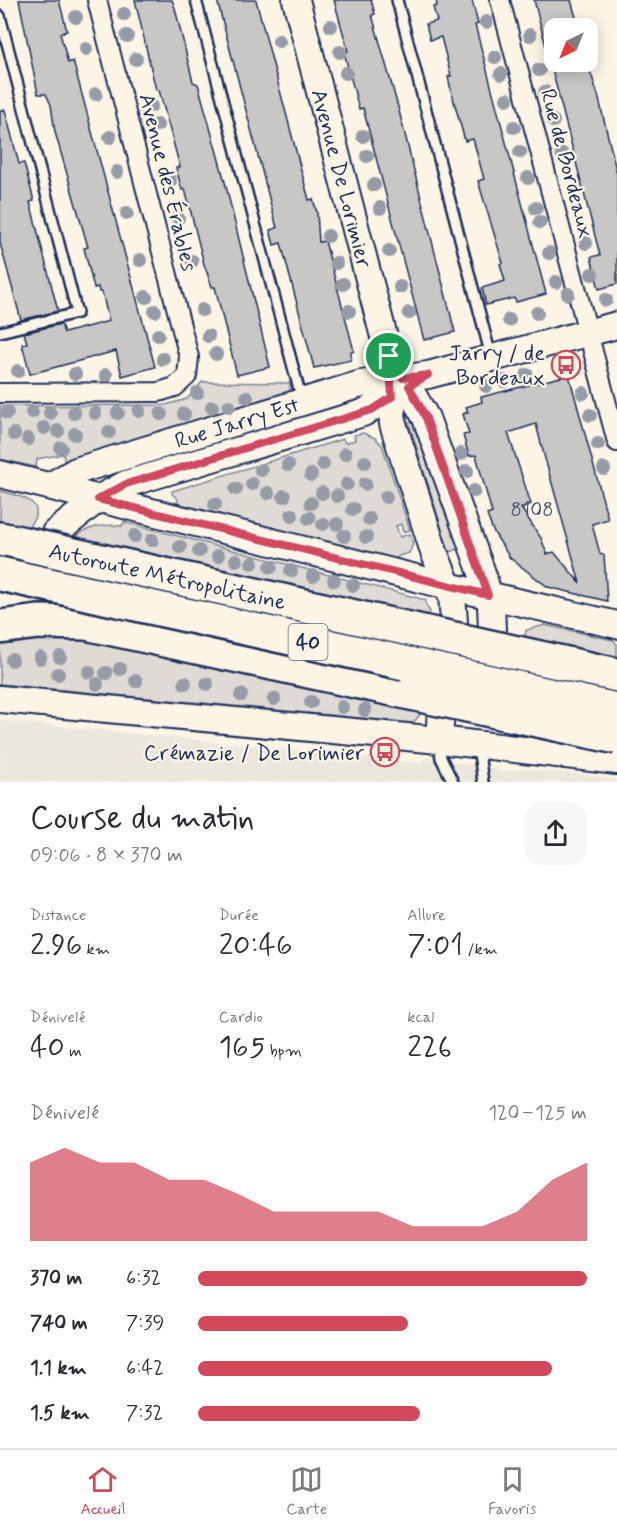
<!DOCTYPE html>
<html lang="fr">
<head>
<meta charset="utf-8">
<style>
	body { margin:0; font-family:Mynerve,sans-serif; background:#f7f7f7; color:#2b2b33; height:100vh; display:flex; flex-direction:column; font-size:22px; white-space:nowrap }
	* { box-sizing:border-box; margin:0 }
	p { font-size:20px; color:#7c7c81 }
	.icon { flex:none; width:33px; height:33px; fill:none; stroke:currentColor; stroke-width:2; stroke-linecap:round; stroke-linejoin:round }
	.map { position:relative; height:782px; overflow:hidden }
	.side { display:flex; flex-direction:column; background:#fff; flex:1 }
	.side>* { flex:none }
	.needle { width:39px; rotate:223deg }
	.fabs { position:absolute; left:544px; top:18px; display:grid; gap:12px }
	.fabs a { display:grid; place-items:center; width:54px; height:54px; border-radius:12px; background:#fff; box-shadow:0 3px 15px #0003; font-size:30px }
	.pin { position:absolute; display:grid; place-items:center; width:51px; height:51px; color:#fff; margin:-26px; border:3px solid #fff; border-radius:50%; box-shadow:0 2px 6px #0007 }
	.round { display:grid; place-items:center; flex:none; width:63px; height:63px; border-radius:18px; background:#f7f7f7 }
	.headline { display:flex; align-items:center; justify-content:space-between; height:102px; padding:0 30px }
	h1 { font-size:33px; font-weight:600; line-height:45px }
	.stats { display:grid; grid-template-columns:repeat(3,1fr); gap:9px; height:102px; padding:6px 30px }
	.stats div { display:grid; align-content:center }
	.stats b { font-size:30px; font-weight:600 }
	.stats small { font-size:16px; font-weight:400 }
	.stats p { font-size:16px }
	.chart { height:168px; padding:12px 30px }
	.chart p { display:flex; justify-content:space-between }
	.chart svg { width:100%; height:108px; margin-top:6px; fill:#d1495b; opacity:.7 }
	ul { padding:0 30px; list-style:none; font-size:20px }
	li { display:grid; grid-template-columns:96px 72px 1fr; align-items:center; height:45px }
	li i { height:15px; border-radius:8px; background:#d1495b }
	.tab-bar { display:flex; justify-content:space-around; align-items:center; height:84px; border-top:2px solid #e1e1e2; background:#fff; font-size:16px; color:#7c7c81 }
	.tab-bar a { display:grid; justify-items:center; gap:3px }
	.tab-bar .selected { color:#d1495b }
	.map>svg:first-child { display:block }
	.built { fill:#ece7dc }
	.green { fill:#dfdbd4; stroke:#7d8599; stroke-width:1.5 }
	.building { fill:#c8c7c6; stroke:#1b2f5e; stroke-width:1.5; fill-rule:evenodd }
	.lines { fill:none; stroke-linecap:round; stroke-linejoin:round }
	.service-casing { stroke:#1b2f5e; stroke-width:14 }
	.minor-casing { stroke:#1b2f5e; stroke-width:22 }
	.secondary-casing { stroke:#1b2f5e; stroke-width:30 }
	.motorway-casing { stroke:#1b2f5e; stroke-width:38 }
	.service { stroke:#fcf5e5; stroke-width:9 }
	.minor { stroke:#fcf5e5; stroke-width:18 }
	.secondary { stroke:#fcf5e5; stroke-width:26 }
	.motorway { stroke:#fcf5e5; stroke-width:33 }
	.motorway-bridge-casing { stroke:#1b2f5e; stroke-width:38; stroke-linecap:butt }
	.motorway-bridge { stroke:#fcf5e5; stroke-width:33 }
	.tree { fill:#969ba8 }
	.route-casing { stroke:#fff; stroke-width:12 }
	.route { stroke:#d1495b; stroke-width:8 }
	.labels { text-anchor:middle; stroke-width:4.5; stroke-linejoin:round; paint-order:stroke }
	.number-label { font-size:20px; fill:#465578 }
	.shield { fill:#fcf5e5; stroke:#5e6a86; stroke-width:1.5 }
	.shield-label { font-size:21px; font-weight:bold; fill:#1b2f5e }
	.street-label { font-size:22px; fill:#1b2f5e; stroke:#fcf5e5 }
	.poi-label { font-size:22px; fill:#1b2f5e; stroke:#fcf5e5; text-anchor:end }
</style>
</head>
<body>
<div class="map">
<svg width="617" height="782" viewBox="0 0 617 782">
	<rect width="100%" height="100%" fill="#fcf5e5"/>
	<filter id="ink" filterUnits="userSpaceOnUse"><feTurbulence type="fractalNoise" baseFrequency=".0167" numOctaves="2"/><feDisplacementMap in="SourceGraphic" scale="12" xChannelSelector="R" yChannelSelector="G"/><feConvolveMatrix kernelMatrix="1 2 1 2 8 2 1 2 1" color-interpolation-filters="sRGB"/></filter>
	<g filter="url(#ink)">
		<polygon class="built" points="0,720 420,763 427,758 498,769 499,772 527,769 588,775 617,780 617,782 0,782"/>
		<g class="green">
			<polygon points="202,382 290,383 290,392 65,463 63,454 37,459 36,467 0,459 0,406 166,405 187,399"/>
			<polygon points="412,421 459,549 449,552 409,423"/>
			<polygon points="363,433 375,438 382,445 410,530 403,532 401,524 396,526 400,537 410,534 413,544 409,553 398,556 397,560 177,503 178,499 172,494 172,491 343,439 345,443 355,440 354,435"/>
			<path d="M 0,491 C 20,496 52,502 27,528 L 0,521 Z"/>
			<path d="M 124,522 L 426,600 L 426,605 L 430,612 L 428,616 L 74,538 C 89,526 104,524 122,526 Z"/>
			<polygon points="545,625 613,640 617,644 617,658 525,637 526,630"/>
			<polygon points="52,630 422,712 413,723 0,684 0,636"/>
		</g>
		<g class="building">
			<polygon points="19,0 59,0 67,31 60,33 68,63 73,61 155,367 122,376 116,351 30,374 22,344 27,343 24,333 61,324 64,333 109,321 102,292 99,292 98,287 94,288 84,248 88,247 55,132 51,105 46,94 38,94"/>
			<polygon points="135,0 172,0 175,8 193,82 198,84 225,182 270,367 237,375 215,287 212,287 204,264 185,189 182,190 176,168 180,167 159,90 156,90"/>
			<polygon points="217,0 256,0 309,200 313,199 317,213 319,242 325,241 354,351 351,352 351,360 314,368 281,243 274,245 270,230 277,228"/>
			<polygon points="334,0 371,0 375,14 372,15 398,107 455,332 424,340 363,108 359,109 344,52 348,51"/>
			<polygon points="436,0 472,0 478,24 475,25 546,294 516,302 514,298 486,305 482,288 505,281 500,264 503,263 478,181 484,179 473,139 465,141 452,94 448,77 451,76 441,37 430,40 426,24 437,21 433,7 437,6"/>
			<polygon points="534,0 571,0 579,28 555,28 555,62 587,62 598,95 617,174 617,284 599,289 591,257 600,255"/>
			<polygon points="0,110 5,110 19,164 24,163 34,201 30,202 58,311 21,320 0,243"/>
			<path d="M 569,375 L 608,519 L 592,524 L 600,554 L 604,555 L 607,601 L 548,587 L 510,558 L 493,531 L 487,515 L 492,513 L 476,455 L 469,456 L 463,435 L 469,434 L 463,414 L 468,412 L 466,407 L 482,402 L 481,397 ZM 536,424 L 544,455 L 580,583 L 554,552 L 547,554 L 541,538 L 521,508 L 531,504 L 508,433 Z"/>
		</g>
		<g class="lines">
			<g class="service-casing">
				<g id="service">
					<polyline points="196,0 302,401"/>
					<polyline points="397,0 491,356"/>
					<polyline points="0,16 77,313 0,332"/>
					<polyline points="439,743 441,758 453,782"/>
					<polyline points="478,746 483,782"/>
				</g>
			</g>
			<g class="minor-casing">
				<g id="minor">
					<polyline points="500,0 617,442"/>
					<polyline points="0,393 159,392 175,387 187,376 189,357 97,0"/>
				</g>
			</g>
			<g class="secondary-casing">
				<g id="secondary">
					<path id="s1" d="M 296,0 L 389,356 L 393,424 L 434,552 L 452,596 L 454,621"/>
					<polyline points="399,371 426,418 482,573 491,604 492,630"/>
					<polyline points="0,474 448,586 617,625"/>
					<path id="s2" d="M 50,486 L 76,471 L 361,384 L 428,375 L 617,325"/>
					<polyline points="55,533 98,499 126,484 363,413 402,391"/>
					<polyline points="0,699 439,740 617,761"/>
					<polyline points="439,740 441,710"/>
				</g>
			</g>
			<g class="motorway-casing">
				<g id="motorway">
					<polyline points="0,539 29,545"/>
					<polyline points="0,627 38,622 86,623 411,693"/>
				</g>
			</g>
			<use href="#service" class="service"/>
			<use href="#minor" class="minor"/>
			<use href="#secondary" class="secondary"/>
			<use href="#motorway" class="motorway"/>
			<g class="motorway-bridge-casing">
				<g id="motorway-bridge">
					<path id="s3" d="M 29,545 L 617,675"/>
					<polyline points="0,574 617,710"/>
					<polyline points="411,693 617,737"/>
				</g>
			</g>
			<use href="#motorway-bridge" class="motorway-bridge"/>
		</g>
		<g class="tree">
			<circle cx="124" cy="14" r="7"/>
			<circle cx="76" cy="17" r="7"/>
			<circle cx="486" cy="22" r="7"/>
			<circle cx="331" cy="26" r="7"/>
			<circle cx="530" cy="35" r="7"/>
			<circle cx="127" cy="36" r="7"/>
			<circle cx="279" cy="41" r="7"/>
			<circle cx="86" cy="49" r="7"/>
			<circle cx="340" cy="52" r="7"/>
			<circle cx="495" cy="57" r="7"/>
			<circle cx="136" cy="59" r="7"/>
			<circle cx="539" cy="70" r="7"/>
			<circle cx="346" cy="73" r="7"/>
			<circle cx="501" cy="74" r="7"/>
			<circle cx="545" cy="92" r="7"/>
			<circle cx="96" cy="94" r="7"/>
			<circle cx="507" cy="99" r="7"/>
			<circle cx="151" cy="106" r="7"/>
			<circle cx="553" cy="121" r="7"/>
			<circle cx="157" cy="125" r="7"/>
			<circle cx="514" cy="127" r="7"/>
			<circle cx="363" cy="136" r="7"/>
			<circle cx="110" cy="137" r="7"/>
			<circle cx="520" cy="152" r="7"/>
			<circle cx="562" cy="154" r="7"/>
			<circle cx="367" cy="156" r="7"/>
			<circle cx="117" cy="172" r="7"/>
			<circle cx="528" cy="178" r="7"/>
			<circle cx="170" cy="181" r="7"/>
			<circle cx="374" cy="185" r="7"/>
			<circle cx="380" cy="208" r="7"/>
			<circle cx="536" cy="208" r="7"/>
			<circle cx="127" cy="213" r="7"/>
			<circle cx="178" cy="218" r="7"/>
			<circle cx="540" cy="222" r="7"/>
			<circle cx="328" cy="236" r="7"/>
			<circle cx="586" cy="243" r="7"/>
			<circle cx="389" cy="251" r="7"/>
			<circle cx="549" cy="253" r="7"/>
			<circle cx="140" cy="260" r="7"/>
			<circle cx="192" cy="261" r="7"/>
			<circle cx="336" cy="263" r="7"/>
			<circle cx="592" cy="274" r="7"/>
			<circle cx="556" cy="282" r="7"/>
			<circle cx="343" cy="284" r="7"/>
			<circle cx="400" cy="287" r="7"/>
			<circle cx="568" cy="294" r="7"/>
			<circle cx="146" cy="297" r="7"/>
			<circle cx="606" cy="300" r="7"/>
			<circle cx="202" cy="310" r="7"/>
			<circle cx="155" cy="311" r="7"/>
			<circle cx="349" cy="311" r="7"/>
			<circle cx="409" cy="313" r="7"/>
			<circle cx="537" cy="313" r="7"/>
			<circle cx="509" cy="320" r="7"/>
			<circle cx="158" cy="335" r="7"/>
			<circle cx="208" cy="336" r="7"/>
			<circle cx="216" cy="354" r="7"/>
			<circle cx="163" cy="359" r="7"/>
			<circle cx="18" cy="371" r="7"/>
			<circle cx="75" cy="374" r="7"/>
			<circle cx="106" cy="375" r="7"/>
			<circle cx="527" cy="375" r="7"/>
			<circle cx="504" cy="381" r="7"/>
			<circle cx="486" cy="386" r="7"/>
			<circle cx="197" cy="393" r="7"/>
			<circle cx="583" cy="393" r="7"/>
			<circle cx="247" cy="397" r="7"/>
			<circle cx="229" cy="406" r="7"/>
			<circle cx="212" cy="407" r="7"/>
			<circle cx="139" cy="411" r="7"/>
			<circle cx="32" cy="412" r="7"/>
			<circle cx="7" cy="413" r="7"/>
			<circle cx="50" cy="413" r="7"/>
			<circle cx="74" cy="413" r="7"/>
			<circle cx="95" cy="413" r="7"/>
			<circle cx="118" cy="413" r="7"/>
			<circle cx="161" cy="414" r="7"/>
			<circle cx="184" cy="414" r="7"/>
			<circle cx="590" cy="415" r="7"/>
			<circle cx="44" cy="428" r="7"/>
			<circle cx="58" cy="431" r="7"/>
			<circle cx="109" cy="432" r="7"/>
			<circle cx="14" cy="434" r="7"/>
			<circle cx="75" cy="434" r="7"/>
			<circle cx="28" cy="439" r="7"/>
			<circle cx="598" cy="444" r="7"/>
			<circle cx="61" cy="448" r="7"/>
			<circle cx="345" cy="454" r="7"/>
			<circle cx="461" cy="454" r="7"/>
			<circle cx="365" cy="462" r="7"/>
			<circle cx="323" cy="464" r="7"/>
			<circle cx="288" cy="465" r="7"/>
			<circle cx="604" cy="469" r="7"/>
			<circle cx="261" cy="470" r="7"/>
			<circle cx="467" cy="471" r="7"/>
			<circle cx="311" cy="475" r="7"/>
			<circle cx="252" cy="484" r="7"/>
			<circle cx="347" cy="484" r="7"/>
			<circle cx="365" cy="484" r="7"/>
			<circle cx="236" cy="489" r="7"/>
			<circle cx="474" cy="491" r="7"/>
			<circle cx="268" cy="493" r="7"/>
			<circle cx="322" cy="493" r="7"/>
			<circle cx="284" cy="496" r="7"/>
			<circle cx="337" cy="496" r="7"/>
			<circle cx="386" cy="497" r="7"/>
			<circle cx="311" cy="503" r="7"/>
			<circle cx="215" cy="504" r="7"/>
			<circle cx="353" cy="509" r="7"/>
			<circle cx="292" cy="515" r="7"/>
			<circle cx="309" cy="518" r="7"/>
			<circle cx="369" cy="519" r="7"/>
			<circle cx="323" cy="524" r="7"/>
			<circle cx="337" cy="524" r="7"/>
			<circle cx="135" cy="536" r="7"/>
			<circle cx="344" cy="536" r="7"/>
			<circle cx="366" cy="537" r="7"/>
			<circle cx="152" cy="540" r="7"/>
			<circle cx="180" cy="547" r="7"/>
			<circle cx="199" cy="551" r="7"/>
			<circle cx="218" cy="556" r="7"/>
			<circle cx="236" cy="560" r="7"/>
			<circle cx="252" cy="563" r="7"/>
			<circle cx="271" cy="567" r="7"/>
			<circle cx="291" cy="571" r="7"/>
			<circle cx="313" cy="576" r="7"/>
			<circle cx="334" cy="580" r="7"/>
			<circle cx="353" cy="585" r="7"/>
			<circle cx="60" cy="657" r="7"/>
			<circle cx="40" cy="658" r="7"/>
			<circle cx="12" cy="660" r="7"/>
			<circle cx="120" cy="669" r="7"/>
			<circle cx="89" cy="672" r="7"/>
			<circle cx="106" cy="673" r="7"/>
			<circle cx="58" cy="674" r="7"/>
			<circle cx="136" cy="681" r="7"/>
			<circle cx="185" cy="683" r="7"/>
			<circle cx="97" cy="684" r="7"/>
			<circle cx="207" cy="684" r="7"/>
			<circle cx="241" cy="695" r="7"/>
			<circle cx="274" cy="699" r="7"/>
			<circle cx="311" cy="702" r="7"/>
			<circle cx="342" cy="707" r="7"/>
			<circle cx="365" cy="710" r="7"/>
		</g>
	</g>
	<g class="lines" filter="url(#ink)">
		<g class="route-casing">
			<polygon id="route" points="389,356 403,378 428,375 409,386 426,418 488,595 98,499 126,484 372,410 392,397"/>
		</g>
		<use href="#route" class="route"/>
	</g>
	<defs>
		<g id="bus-ring" transform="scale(1.5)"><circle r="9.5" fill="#fcf5e5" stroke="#d1495b" stroke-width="1.5"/><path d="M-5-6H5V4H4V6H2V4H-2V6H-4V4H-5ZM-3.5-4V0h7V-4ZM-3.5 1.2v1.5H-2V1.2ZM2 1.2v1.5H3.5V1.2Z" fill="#d1495b"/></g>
	</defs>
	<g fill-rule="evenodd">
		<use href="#bus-ring" x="566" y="365"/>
		<use href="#bus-ring" x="385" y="752"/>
	</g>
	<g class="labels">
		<g class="number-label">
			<text x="532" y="516">8108</text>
		</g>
		<rect class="shield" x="288.5" y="624" width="39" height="36" rx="4.5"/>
		<g class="shield-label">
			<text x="308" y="649">40</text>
		</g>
		<g class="street-label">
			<text transform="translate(568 163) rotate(75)" y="8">Rue de Bordeaux</text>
			<text dy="8" stroke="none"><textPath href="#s1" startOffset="184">Avenue De Lorimier</textPath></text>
			<text transform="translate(169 182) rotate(76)" y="8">Avenue des Érables</text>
			<text dy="8" stroke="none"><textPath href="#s2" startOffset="198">Rue Jarry Est</textPath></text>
			<text dy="8" stroke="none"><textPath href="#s3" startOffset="142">Autoroute Métropolitaine</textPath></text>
		</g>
		<g class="poi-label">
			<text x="545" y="360">Jarry / de<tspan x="545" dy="25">Bordeaux</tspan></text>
			<text x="364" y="760">Crémazie / De Lorimier</text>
		</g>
	</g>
</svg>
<div class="fabs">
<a><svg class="needle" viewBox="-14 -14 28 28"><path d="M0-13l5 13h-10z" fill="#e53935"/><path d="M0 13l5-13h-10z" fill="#7c7c81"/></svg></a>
</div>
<div class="pin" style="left:389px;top:356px;background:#1e9e55"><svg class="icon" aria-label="arrive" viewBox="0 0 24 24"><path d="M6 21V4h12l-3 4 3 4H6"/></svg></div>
</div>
<section class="side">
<div class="headline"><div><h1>Course du matin</h1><p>09:06 · 8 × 370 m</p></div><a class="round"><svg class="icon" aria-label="share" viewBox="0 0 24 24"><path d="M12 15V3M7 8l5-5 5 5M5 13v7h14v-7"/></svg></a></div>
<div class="stats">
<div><p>Distance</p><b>2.96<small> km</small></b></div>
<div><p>Durée</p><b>20:46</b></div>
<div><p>Allure</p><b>7:01<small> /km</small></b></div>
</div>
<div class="stats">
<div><p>Dénivelé</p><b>40<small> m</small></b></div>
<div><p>Cardio</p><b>165<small> bpm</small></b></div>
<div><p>kcal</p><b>226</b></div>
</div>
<div class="chart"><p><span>Dénivelé</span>120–125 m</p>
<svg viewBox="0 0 160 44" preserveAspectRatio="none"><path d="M0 44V12L10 6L20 12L30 12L40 19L50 19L60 25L70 32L80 32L90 32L100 32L110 38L120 38L130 38L140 32L150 19L160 12V44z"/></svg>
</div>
<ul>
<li><b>370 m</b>6:32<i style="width:100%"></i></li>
<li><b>740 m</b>7:39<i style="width:54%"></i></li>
<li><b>1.1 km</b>6:42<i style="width:91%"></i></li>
<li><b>1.5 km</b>7:32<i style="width:57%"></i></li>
</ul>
</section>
<nav class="tab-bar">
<a class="selected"><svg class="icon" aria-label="home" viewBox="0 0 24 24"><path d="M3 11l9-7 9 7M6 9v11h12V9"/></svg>Accueil</a>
<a><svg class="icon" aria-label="map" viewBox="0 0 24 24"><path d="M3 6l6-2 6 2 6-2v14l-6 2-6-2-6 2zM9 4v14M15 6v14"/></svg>Carte</a>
<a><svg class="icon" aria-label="saved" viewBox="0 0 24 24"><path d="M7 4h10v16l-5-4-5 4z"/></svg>Favoris</a>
</nav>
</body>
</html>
